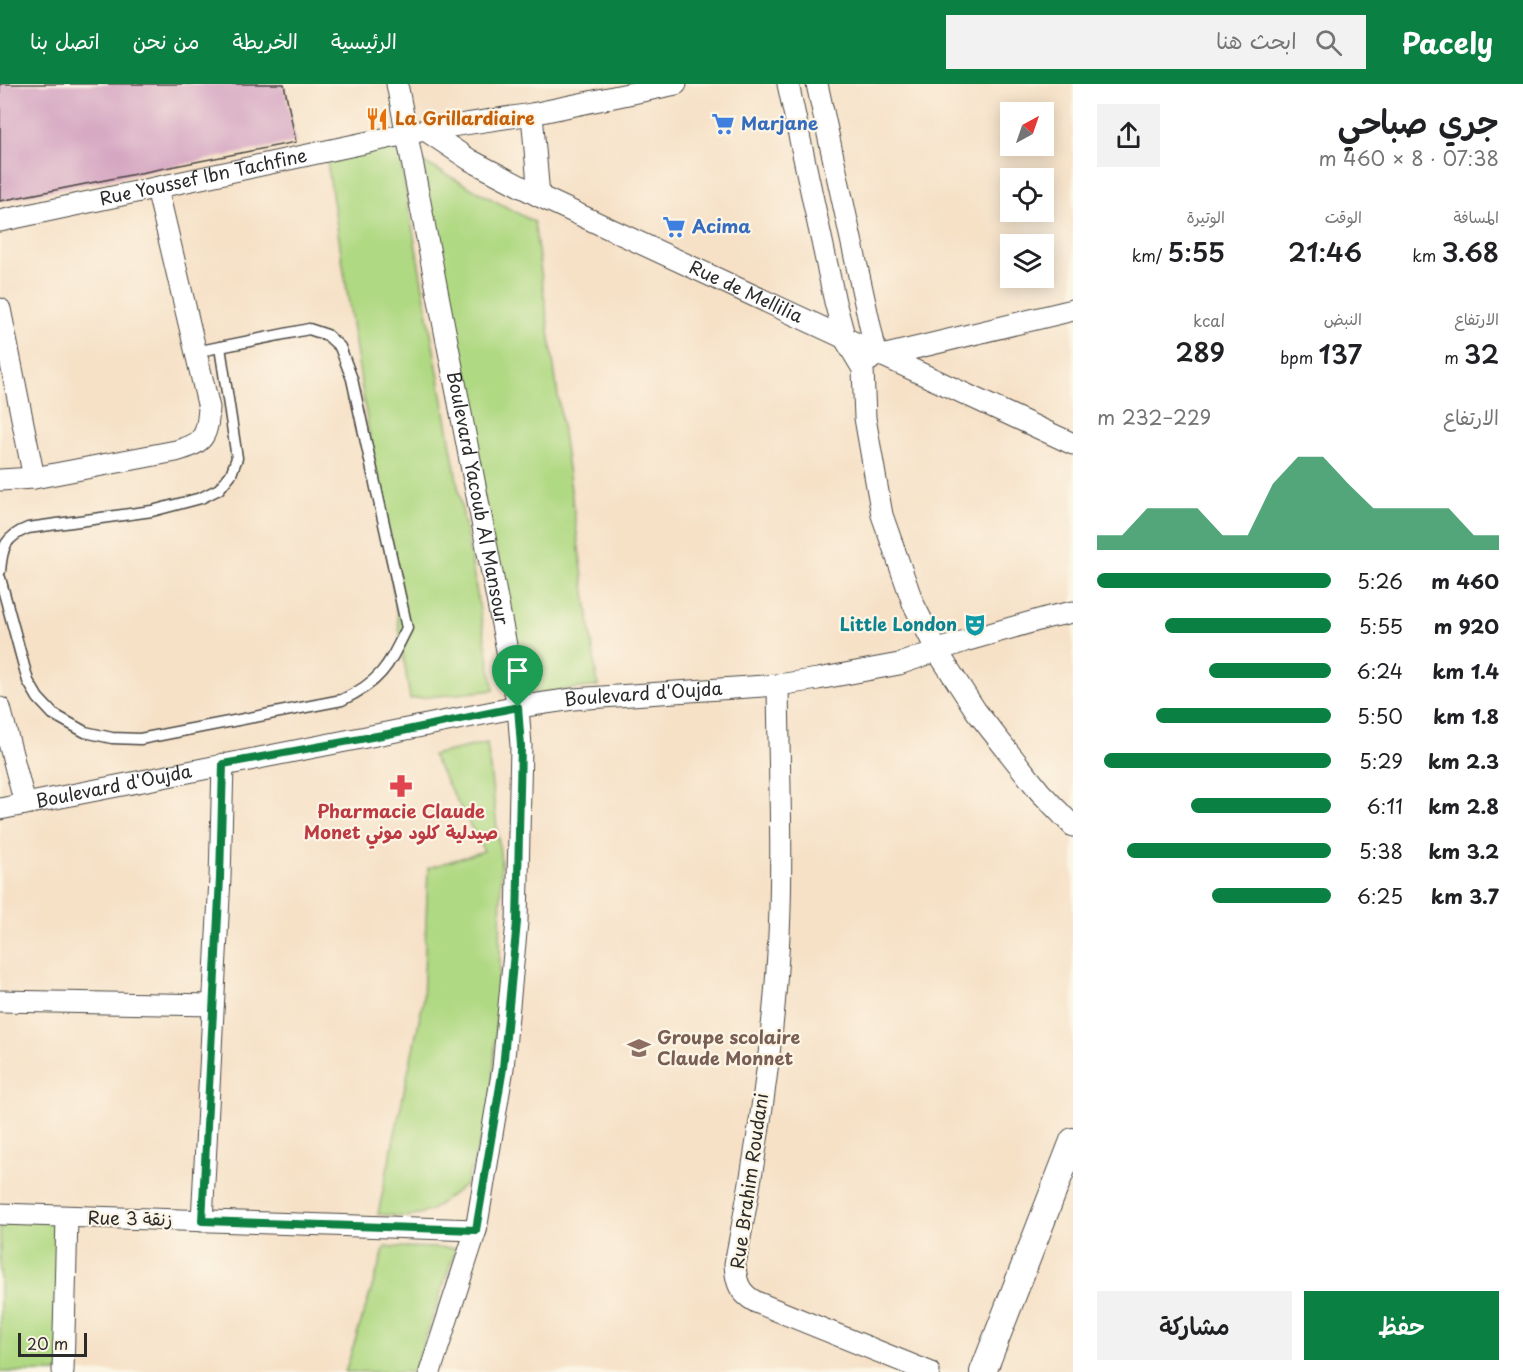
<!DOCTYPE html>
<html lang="ar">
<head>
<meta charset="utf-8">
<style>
	body { margin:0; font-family:"Playpen Sans","Playpen Sans Arabic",sans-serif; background:#f2f2f2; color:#202124; direction:rtl; height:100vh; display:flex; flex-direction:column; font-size:22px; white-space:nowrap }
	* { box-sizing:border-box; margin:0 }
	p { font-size:20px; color:#757577 }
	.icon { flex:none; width:33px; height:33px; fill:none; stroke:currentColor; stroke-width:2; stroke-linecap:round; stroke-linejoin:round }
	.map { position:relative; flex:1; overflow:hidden; direction:ltr }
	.drawer { display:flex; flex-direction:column; background:#fff; width:450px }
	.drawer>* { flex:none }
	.needle { width:39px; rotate:40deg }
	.buttons { position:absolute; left:1000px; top:18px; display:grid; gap:12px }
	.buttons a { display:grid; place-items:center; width:54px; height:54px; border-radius:0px; background:#fff; box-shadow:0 3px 15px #0003; font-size:30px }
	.scale { position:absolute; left:18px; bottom:15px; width:69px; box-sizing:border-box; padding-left:6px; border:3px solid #2b2b2b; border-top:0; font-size:16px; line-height:21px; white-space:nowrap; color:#2b2b2b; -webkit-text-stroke:4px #fcf5e5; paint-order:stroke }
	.pin { position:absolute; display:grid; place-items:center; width:51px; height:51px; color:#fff; margin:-62px -26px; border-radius:50% 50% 50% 0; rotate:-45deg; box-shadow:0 0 6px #0007 }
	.pin .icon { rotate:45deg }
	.round { display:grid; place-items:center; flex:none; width:63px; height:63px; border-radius:0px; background:#f2f2f2 }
	.summary { display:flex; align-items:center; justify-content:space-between; height:102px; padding:0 24px }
	h1 { font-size:33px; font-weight:600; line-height:45px }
	.metrics { display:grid; grid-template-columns:repeat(3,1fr); gap:9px; height:102px; padding:6px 24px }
	.metrics div { display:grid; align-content:center }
	.metrics b { font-size:26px; font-weight:600 }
	.metrics small { font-size:16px; font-weight:400 }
	.metrics p { font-size:16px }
	.chart { height:168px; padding:12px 24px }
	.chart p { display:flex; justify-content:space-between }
	.chart svg { width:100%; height:108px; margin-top:6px; fill:#0b8043; opacity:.7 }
	.primary-button { display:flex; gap:12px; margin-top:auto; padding:12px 24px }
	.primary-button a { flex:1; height:69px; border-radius:0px; background:#0b8043; color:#fff; font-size:24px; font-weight:600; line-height:69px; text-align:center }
	.primary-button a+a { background:#f2f2f2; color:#202124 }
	ul { padding:0 24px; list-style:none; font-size:20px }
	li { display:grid; grid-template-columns:96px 72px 1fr; align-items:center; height:45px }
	li i { height:15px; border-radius:8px; background:#0b8043 }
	header { display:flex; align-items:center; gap:36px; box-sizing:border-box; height:84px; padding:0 30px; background:#0b8043; color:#fff }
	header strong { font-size:28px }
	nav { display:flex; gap:33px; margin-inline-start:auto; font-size:21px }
	.search { width:420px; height:54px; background:#f2f2f2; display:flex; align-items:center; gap:15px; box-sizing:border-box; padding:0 21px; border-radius:0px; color:#757577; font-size:22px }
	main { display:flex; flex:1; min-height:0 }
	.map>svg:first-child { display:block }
	.green { fill:#b0d983; stroke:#6e8257; stroke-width:1.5 }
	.building { fill:#d6a7c2 }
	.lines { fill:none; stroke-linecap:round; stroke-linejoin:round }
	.service-casing { stroke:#494642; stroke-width:13 }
	.minor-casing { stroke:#494642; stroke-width:23 }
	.tertiary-casing { stroke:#494642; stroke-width:28 }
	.service { stroke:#fff; stroke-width:10 }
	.minor { stroke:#fff; stroke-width:21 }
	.tertiary { stroke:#fff; stroke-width:26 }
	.route-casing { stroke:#fff; stroke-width:12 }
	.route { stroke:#0b8043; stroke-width:8 }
	.labels { text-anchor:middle; stroke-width:4.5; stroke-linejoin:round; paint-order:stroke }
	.food-label { font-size:18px; font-weight:bold; fill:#c56008; stroke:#fcf5e5; text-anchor:start }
	.shop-label { font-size:18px; font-weight:bold; fill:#366cbe; stroke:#fcf5e5; text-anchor:start }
	.street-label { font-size:18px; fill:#2b2b2b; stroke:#fcf5e5 }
	.culture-label { font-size:18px; font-weight:bold; fill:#0d838f; stroke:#fcf5e5; text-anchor:end }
	.health-label { font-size:18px; font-weight:bold; fill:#be3a42; stroke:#fcf5e5 }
	.education-label { font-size:18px; font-weight:bold; fill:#785e54; stroke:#fcf5e5; text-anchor:start }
</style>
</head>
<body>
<header>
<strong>Pacely</strong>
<div class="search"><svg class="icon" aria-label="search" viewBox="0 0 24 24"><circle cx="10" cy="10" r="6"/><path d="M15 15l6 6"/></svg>ابحث هنا</div>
<nav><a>الرئيسية</a><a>الخريطة</a><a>من نحن</a><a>اتصل بنا</a></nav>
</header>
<main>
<section class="drawer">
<div class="summary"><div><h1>جري صباحي</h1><p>07:38 · 8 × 460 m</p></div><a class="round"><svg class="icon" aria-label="share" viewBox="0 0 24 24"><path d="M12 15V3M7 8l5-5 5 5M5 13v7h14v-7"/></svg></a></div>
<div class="metrics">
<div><p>المسافة</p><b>3.68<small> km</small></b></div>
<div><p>الوقت</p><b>21:46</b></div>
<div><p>الوتيرة</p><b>5:55<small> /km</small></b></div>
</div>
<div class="metrics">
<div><p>الارتفاع</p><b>32<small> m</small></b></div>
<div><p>النبض</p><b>137<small> bpm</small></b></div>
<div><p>kcal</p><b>289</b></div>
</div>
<div class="chart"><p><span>الارتفاع</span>229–232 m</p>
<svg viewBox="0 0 160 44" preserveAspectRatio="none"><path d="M0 44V38L10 38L20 27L30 27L40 27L50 38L60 38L70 17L80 6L90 6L100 17L110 27L120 27L130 27L140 27L150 38L160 38V44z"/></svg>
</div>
<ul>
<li><b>460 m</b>5:26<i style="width:100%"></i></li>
<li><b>920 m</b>5:55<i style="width:71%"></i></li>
<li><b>1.4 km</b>6:24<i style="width:52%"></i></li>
<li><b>1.8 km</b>5:50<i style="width:75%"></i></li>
<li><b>2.3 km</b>5:29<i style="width:97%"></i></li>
<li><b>2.8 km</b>6:11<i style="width:60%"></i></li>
<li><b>3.2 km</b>5:38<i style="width:87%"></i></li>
<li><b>3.7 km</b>6:25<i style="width:51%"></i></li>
</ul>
<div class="primary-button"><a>حفظ</a><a>مشاركة</a></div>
</section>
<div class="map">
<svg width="1073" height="1288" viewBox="0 0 1073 1288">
	<rect width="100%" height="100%" fill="#fcf5e5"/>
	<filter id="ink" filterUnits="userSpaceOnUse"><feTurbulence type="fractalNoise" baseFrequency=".0167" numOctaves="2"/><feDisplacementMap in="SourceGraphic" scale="12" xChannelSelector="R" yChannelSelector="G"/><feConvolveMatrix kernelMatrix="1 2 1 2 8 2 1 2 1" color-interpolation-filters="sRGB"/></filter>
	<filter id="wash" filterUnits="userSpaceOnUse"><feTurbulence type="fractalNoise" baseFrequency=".008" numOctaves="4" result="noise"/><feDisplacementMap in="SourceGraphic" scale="24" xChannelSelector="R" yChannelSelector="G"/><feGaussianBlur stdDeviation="1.35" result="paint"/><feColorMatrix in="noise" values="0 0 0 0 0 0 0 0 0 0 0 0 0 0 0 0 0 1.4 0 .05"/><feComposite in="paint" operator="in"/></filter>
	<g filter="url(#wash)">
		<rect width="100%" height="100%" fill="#f6e1c7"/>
		<g class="green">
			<polygon points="398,62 494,606 410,615 326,71"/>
			<polygon points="423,78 534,138 598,602 519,611"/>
			<polygon points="487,659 501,777 500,882 491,1025 466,1100 430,1127 408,1133 378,1130 423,918 428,784 484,767 432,671"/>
			<polygon points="0,1130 67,1134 63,1288 0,1288"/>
			<polygon points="385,1163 456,1164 414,1288 345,1288"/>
		</g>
		<g id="blocks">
			<polygon class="building" points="0,0 284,0 296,58 0,117"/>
		</g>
	</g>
	<g filter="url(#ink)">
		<use href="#blocks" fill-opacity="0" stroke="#494642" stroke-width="1.5"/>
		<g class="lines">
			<g class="service-casing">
				<g id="service">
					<path d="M 0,487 C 2,463 5,453 28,444 L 152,427 L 201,414 L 219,405 L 231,390 L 237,374 L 220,263"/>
					<path d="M 0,494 L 28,597 L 38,614 L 53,630 L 85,648 L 112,654 L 140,655 L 342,616 C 382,597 388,582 407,544 L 352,295 L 340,263 L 327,251 L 309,245 L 195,268"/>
				</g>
			</g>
			<g class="minor-casing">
				<g id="minor">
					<path id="s1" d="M 397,0 L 518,623 L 521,662 L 517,838 L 503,984 L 476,1146 L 430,1288"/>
					<polyline points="788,0 835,218 845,255 863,285 865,334 882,431 913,519 937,567 976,627 1040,708 1073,742"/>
					<polyline points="817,0 876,269 870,276"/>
					<polyline points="532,30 539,112"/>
					<path id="s2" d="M 425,46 L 470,76 L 539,112 L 1073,360"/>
					<path id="s3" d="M 0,137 L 425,46 L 532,30 L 676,0"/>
					<polyline points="0,225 34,394"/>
					<polyline points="882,272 1073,226"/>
					<path d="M 0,396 L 34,394 L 176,367 C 204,359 207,353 209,324 L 157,104"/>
					<path d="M 778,601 C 779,684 783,768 779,851 C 774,961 756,1072 735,1180 C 736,1198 739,1209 756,1218 L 929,1288"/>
					<polyline points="0,624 25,720"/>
					<path id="s4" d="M 0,725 L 518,623 L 573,615 L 778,601 L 818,595 L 899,580 L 965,557 L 1049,533 L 1073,528"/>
					<polyline points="0,917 213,921"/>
					<polyline points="0,1130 476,1146"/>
					<polyline points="202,1137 220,794 223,680"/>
					<polyline points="63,1288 67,1134"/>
				</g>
			</g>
			<g class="tertiary-casing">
				<polyline id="tertiary" points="983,1288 1073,1057"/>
			</g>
			<use href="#service" class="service"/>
			<use href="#minor" class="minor"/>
			<use href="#tertiary" class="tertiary"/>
		</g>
	</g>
	<g class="lines" filter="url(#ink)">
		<g class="route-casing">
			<polygon id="route" points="518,623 521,662 517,838 503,984 476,1146 202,1137 220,794 223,680 388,650"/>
		</g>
		<use href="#route" class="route"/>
	</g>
	<defs>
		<g id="restaurant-bare" transform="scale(1.8)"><path d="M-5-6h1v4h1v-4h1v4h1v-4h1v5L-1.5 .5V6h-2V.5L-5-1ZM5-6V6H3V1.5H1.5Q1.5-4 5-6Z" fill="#e8710a" stroke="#fcf5e5" stroke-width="2.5" paint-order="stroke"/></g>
		<g id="supermarket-bare" transform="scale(1.8)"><path d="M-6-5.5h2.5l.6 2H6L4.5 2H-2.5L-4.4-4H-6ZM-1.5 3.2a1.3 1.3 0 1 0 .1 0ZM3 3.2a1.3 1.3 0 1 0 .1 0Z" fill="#3f7fe0" stroke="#fcf5e5" stroke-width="2.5" paint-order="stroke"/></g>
		<g id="theatre-bare" transform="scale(1.8)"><path d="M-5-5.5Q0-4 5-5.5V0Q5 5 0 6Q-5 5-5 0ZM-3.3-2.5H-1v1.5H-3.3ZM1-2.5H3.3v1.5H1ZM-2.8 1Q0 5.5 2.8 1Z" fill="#0f9aa8" stroke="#fcf5e5" stroke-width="2.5" paint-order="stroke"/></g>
		<g id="pharmacy-bare" transform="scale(1.8)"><path d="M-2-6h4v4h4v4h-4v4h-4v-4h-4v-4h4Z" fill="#e0444e" stroke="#fcf5e5" stroke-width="2.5" paint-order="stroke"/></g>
		<g id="school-bare" transform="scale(1.8)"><path d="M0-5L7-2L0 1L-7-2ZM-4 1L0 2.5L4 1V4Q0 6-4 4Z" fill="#8d6e63" stroke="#fcf5e5" stroke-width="2.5" paint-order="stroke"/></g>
	</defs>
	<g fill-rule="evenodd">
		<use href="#restaurant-bare" x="377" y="35"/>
		<use href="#supermarket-bare" x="723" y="40"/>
		<use href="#supermarket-bare" x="674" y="143"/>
		<use href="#theatre-bare" x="975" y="541"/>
		<use href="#pharmacy-bare" x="401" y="702"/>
		<use href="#school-bare" x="639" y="964"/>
	</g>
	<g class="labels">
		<g class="food-label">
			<text x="395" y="41">La Grillardiaire</text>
		</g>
		<g class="shop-label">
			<text x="741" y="46">Marjane</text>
			<text x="692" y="149">Acima</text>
		</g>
		<g class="street-label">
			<text dy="6" stroke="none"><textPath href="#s3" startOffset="208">Rue Youssef Ibn Tachfine</textPath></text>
			<text dy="6" stroke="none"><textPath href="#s2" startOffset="360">Rue de Mellilia</textPath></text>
			<text dy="6" stroke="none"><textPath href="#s1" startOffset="422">Boulevard Yacoub Al Mansour</textPath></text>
			<text dy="6" stroke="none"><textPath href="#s4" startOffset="654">Boulevard d'Oujda</textPath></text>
			<text dy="6" stroke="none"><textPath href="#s4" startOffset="116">Boulevard d'Oujda</textPath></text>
			<text transform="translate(750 1097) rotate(-82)" y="6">Rue Brahim Roudani</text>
			<text transform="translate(130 1135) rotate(1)" y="6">Rue 3 زنقة</text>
		</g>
		<g class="culture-label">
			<text x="957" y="547">Little London</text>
		</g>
		<g class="health-label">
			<text x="401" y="734">Pharmacie Claude<tspan x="401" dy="21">Monet صيدلية كلود موني</tspan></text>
		</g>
		<g class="education-label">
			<text x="657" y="960">Groupe scolaire<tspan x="657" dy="21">Claude Monnet</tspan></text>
		</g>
	</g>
</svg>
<div class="buttons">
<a><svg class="needle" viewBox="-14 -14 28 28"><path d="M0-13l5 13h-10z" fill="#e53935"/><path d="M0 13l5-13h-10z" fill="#757577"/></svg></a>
<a><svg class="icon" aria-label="locate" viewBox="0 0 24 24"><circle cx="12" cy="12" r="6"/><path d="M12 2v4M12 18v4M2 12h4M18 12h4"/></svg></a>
<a><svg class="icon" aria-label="layers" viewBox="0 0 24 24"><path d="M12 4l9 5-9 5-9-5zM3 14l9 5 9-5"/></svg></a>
</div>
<div class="scale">20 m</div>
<div class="pin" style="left:518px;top:623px;background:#1e9e55"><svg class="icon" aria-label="arrive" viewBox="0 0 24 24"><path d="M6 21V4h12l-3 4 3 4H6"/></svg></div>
</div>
</main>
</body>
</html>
